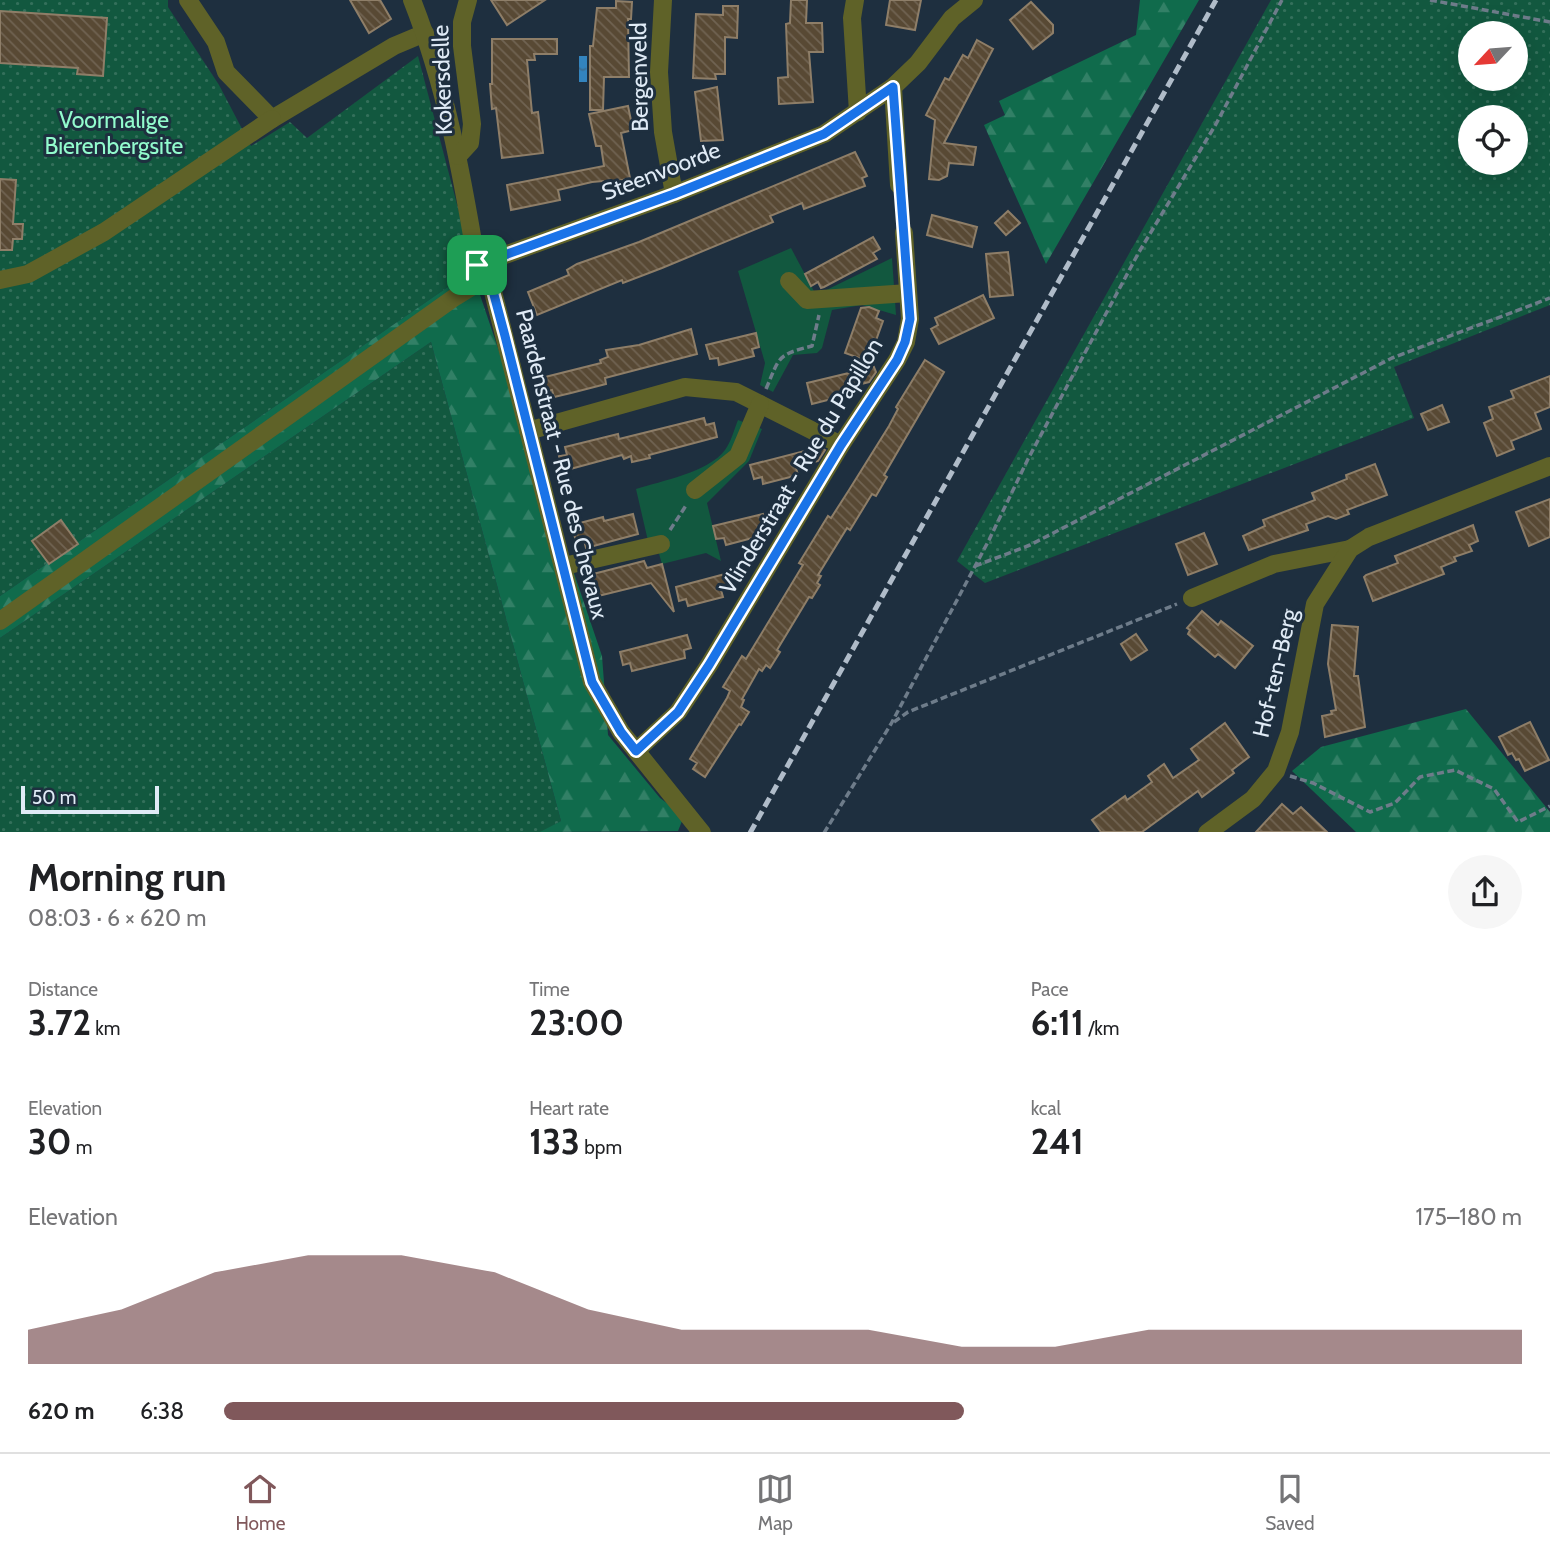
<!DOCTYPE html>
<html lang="en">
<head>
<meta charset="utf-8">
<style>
	body { margin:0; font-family:Cabin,sans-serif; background:#f6f6f6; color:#202124; height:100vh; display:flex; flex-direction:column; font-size:26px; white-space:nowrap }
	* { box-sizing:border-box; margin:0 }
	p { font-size:23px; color:#757577 }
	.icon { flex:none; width:38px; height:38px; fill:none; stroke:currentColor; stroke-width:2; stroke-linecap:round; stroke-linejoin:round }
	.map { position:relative; height:832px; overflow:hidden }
	.drawer { display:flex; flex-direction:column; background:#fff; flex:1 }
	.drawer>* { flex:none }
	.needle { width:46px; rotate:244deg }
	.tools { position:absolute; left:1458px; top:21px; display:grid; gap:14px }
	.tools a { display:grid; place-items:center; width:70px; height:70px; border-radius:50%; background:#fff; box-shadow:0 7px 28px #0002; font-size:35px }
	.scale { position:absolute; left:21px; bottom:18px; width:138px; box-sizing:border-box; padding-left:7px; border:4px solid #e0ebf6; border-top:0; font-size:19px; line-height:24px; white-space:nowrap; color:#e0ebf6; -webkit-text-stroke:5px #1e2f3f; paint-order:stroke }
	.pin { position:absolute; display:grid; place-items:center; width:60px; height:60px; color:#fff; margin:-30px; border-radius:14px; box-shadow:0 4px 10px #0006 }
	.round { display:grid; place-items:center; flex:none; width:74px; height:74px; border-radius:37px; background:#f6f6f6 }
	.headline { display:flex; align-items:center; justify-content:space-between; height:119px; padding:0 28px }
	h1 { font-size:38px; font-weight:700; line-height:52px }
	.stats { display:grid; grid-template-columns:repeat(3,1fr); gap:10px; height:119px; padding:7px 28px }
	.stats div { display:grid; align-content:center }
	.stats b { font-size:35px; font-weight:700 }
	.stats small { font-size:19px; font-weight:400 }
	.stats p { font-size:19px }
	.chart { height:196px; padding:14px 28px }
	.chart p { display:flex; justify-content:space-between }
	.chart svg { width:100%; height:126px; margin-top:7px; fill:#80585b; opacity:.7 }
	ul { padding:0 28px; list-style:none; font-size:23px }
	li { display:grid; grid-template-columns:112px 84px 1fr; align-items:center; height:52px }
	li i { height:18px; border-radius:9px; background:#80585b }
	.menu { display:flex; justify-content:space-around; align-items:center; height:98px; border-top:2px solid #e0e0e0; background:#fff; font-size:19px; color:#757577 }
	.menu a { display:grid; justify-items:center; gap:4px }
	.menu .current { color:#80585b }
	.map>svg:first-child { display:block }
	.grass { fill:url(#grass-dots); fill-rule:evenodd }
	.forest { fill:url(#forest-firs) }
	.park { fill:#12583f }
	.water { fill:url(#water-ripples) }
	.building { fill:url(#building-back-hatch); stroke:#8e7e68; stroke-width:2 }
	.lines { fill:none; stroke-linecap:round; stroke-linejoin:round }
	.path { stroke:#6e7c8a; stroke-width:3.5; stroke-dasharray:7 3.5; stroke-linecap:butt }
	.minor { stroke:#5f6228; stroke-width:18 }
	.rail { stroke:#b0bcc9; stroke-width:5; stroke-dasharray:10 5; stroke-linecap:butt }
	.route-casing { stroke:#fff; stroke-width:14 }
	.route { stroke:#1a73e8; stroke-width:9 }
	.labels { text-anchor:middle; stroke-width:6; stroke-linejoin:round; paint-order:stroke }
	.street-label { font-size:23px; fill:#e0ebf6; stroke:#1e2f3f }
	.park-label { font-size:23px; fill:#92fbcd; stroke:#1e2f3f }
</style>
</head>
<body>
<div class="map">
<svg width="1550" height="833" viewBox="0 0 1550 833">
	<defs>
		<pattern id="grass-dots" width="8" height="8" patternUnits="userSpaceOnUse" patternTransform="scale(1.75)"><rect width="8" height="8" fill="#12583f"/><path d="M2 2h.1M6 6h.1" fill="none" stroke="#34705b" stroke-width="1.8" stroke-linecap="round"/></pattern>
		<pattern id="forest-firs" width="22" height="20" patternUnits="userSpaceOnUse" patternTransform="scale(1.75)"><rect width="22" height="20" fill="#106b4c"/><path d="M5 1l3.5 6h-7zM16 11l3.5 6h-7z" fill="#328066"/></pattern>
		<pattern id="water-ripples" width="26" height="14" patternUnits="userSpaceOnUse" patternTransform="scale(1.75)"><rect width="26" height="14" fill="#3384be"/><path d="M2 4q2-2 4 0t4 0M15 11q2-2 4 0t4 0" fill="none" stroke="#396e95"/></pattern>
		<pattern id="building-back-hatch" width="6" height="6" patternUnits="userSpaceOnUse" patternTransform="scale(1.75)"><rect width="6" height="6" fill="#584934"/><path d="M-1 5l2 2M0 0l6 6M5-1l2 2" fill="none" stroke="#706352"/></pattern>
	</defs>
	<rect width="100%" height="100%" fill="#1e2f3f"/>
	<g class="grass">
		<polygon points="0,0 168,0 168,7 219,85 251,146 290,122 307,138 418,56 474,269 0,596"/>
		<path d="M 1271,0 L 1550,0 L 1550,305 L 1394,367 L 1414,418 L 985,583 L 957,561 ZM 1516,33 L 1516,79 L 1470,79 L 1470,33 ZM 1516,117 L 1516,163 L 1470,163 L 1470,117 Z"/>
		<polygon points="431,342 561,821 540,833 0,832 0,638"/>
	</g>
	<g class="forest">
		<polygon points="1140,0 1199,0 1046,264 984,125 1005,115 999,101 1136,35"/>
		<polygon points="474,269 477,286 602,656 608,735 660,798 684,816 678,831 540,832 561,821 431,342 0,638 0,596"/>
		<polygon points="1466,709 1550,812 1550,832 1356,832 1292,771 1321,747"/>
	</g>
	<g class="park">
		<polygon points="791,248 816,295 892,258 896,315 862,305 832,310 822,348 817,353 793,355 773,392 760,385 765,363 738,271"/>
		<path d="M 738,420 L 762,429 L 749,461 L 707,503 L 721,561 L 706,553 L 662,564 L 655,540 L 648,541 L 636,489 C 661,481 709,472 725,450 C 731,442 734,430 738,420 Z"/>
	</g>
	<rect class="water" x="579" y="56" width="8" height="26"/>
	<g class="building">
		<polygon points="350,0 380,0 391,19 369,33"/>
		<polygon points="491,0 545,0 507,25"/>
		<polygon points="791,0 807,0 806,23 822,23 823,52 809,52 813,102 779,104 778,78 788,77 786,24 790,23"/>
		<polygon points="890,0 921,0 915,30 886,25"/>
		<polygon points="616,1 632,2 631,19 628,19 629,77 604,77 603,110 590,110 590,46 593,46 597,8 616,8"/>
		<polygon points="1031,2 1053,25 1053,33 1033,49 1010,20"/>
		<polygon points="723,6 738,6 737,38 725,37 725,74 715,74 716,79 693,78 696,14 723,15"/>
		<polygon points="0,11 107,18 103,76 77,74 78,68 0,63"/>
		<polygon points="492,39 557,39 557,54 534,54 535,60 527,60 532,113 538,112 543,153 502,158 496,108 492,109 490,84 492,84"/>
		<polygon points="977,40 993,49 944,143 976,147 973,165 949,163 947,176 939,180 929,179 935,120 926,115 945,78 949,80 963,55 968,58"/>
		<polygon points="717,87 723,140 701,141 695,92"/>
		<polygon points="628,106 633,130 621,133 630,178 603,185 603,181 592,182 558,190 560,200 511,210 507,185 604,166 601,146 596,146 589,114"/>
		<polygon points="855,152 867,176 862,178 865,186 804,209 802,203 770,216 773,222 662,268 623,283 622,280 537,315 528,292 569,275 567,270 577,264 639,242"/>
		<polygon points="0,179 16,180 13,224 23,224 22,239 13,239 12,250 0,250"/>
		<polygon points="1008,211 1020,223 1006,235 995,223"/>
		<polygon points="932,215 977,227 972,247 927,235"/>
		<polygon points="873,237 880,249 873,253 877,259 824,287 821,288 818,282 811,286 805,274"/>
		<polygon points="1008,252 1013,295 990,297 986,254"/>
		<polygon points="983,295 994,318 939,344 931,329 938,325 935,318"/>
		<polygon points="869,307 879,311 876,318 883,321 871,354 864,352 862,359 845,353 861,308"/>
		<polygon points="691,329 697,354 605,378 606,384 571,393 554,397 552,390 544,392 541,378 601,363 600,360 608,357 606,350 639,345"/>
		<polygon points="756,333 759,347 752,349 754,356 719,365 718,358 710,359 706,345"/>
		<polygon points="925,360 944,372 884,475 887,477 876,496 872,494 850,530 847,528 818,575 821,576 817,583 820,585 812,598 809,597 777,650 780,652 770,668 766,665 762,671 759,669 742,699 744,700 741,707 749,712 741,725 739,724 705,777 693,769 697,763 690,759 727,698 730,691 723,687 742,656 746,659 803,565 799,563 828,516 831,518 849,490 889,426 898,409 896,407"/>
		<polygon points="874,367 876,372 869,382 845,388 847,395 812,404 807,383"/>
		<polygon points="1550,376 1550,407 1535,413 1541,429 1511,441 1514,449 1497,456 1484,423 1493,419 1489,407 1514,398 1511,391"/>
		<polygon points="1442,405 1449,422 1428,430 1421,414"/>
		<polygon points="704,418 706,425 714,423 717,437 649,455 650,458 632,462 631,456 624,459 622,455 563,471 559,456 567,455 565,447 618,434 619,439"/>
		<polygon points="820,447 825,450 818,461 796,468 798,475 763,484 762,477 754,479 750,465"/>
		<polygon points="1375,464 1387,495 1347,510 1349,514 1336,519 1328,516 1306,524 1308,530 1249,550 1243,536 1265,526 1263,520 1315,500 1312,493 1347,479 1346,475"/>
		<polygon points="1550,499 1550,537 1529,546 1516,512"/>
		<polygon points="633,514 638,534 586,548 584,540 576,542 572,525 603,517 604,521"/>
		<polygon points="763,514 766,527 759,529 760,536 726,545 724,538 716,539 713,526"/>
		<polygon points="61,520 78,544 49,564 32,541"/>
		<polygon points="1473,525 1478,541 1469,545 1472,551 1454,557 1456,561 1441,567 1444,574 1373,601 1364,577 1366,575 1398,563 1395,556"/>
		<polygon points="1204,533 1217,564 1188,575 1176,544"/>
		<polygon points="644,561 647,568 662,564 674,612 651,583 590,598 587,584 594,582 593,574"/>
		<polygon points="725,574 729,588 721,590 723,597 688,606 686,599 679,601 676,587"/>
		<polygon points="1202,611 1218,625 1221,621 1253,646 1235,668 1218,654 1215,657 1188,634 1190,630 1187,628"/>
		<polygon points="1332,625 1358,627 1354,676 1358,676 1365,727 1325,737 1322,716 1332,714 1331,711 1336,710 1328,664"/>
		<polygon points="1136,634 1147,650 1131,660 1121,644"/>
		<polygon points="687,635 691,648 684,650 685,658 632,671 630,663 623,665 620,652"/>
		<polygon points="1530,722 1549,760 1525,771 1519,759 1516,760 1512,753 1508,755 1499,737"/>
		<polygon points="1225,723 1249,757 1232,770 1234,773 1202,797 1198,791 1142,832 1101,832 1092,820 1125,796 1127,800 1152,782 1148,776 1164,764 1173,778 1199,760 1191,749"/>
		<polygon points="1282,804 1293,814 1301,807 1327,832 1256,832"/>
	</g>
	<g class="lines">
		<g class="path">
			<polyline points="1430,0 1550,22"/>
			<polyline points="901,201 902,217"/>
			<path d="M 766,389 C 780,356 777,355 812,346 L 819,315"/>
			<polyline points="670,530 687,504"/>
			<polyline points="975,566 1030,545 1392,358 1550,298"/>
			<polyline points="894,722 908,712 1177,604"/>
			<polyline points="1290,776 1313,783 1370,812 1395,803 1420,777 1455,770 1494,789 1518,822 1550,806"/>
			<polyline points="824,833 891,724 989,540 1028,459 1139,252 1216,124 1282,0"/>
		</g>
		<g class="minor">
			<polyline points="188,0 216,42 226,72 272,119 394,46 425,33"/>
			<path d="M 412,0 C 446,86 462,175 477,265 L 489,276 L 592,682 L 621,732 L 702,833"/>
			<polyline points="663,0 659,72 663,132 674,194"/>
			<polyline points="855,0 852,18 858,112"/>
			<polyline points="893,87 899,185"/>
			<polyline points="458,156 470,143 472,124 462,46 462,22 468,0"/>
			<polyline points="477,265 674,194 824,134 893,87 918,63 952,18 974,0"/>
			<polyline points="0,280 28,274 104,232 272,119"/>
			<polyline points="789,281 807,300 908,293"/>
			<polyline points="528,431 685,387 736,392 841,445"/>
			<polyline points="695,490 738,456 760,404"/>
			<polyline points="564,566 661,544"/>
			<polyline points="1192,598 1274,564 1350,549"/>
			<polyline points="0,621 455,297 489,276"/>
			<polyline points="636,751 678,712 709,665 841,445 897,360 906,342 910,319 904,233"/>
			<polyline points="1207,833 1253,799 1276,771 1290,732 1315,604 1350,549 1369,537 1550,466"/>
		</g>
		<polyline class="rail" points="750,833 1216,0"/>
	</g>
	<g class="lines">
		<g class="route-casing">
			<polygon id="route" points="893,87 910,319 905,342 897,360 841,445 709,665 678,712 636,751 621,732 592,682 505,336 489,276 477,265 674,194 824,134"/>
		</g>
		<use href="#route" class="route"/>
	</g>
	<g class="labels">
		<g class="street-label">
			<text transform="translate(639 77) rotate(-91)" y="8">Bergenveld</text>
			<text transform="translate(442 80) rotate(-92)" y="8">Kokersdelle</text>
			<text transform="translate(661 171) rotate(-21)" y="8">Steenvoorde</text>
			<text transform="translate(562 464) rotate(76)" y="8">Paardenstraat - Rue des Chevaux</text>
			<text transform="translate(801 466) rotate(-59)" y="8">Vlinderstraat - Rue du Papillon</text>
			<text transform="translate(1275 673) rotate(-77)" y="8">Hof-ten-Berg</text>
		</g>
		<g class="park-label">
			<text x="114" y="128">Voormalige<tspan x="114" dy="26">Bierenbergsite</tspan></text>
		</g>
	</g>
</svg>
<div class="tools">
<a><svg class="needle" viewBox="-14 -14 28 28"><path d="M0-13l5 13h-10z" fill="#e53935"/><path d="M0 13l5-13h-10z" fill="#757577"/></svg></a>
<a><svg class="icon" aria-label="locate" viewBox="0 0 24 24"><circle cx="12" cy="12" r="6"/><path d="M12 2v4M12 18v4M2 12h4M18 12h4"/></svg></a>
</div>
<div class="scale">50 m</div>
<div class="pin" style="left:477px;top:265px;background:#1e9e55"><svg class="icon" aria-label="arrive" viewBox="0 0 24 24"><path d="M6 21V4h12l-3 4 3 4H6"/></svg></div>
</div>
<section class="drawer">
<div class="headline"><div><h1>Morning run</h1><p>08:03 · 6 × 620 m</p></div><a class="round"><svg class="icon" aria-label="share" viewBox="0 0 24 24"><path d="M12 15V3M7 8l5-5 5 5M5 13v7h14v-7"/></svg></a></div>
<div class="stats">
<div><p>Distance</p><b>3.72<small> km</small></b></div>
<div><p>Time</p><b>23:00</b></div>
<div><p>Pace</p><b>6:11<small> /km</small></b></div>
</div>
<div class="stats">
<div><p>Elevation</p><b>30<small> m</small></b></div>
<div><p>Heart rate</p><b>133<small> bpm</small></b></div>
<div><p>kcal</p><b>241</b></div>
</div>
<div class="chart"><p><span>Elevation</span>175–180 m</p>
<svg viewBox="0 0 160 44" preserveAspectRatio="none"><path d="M0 44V32L10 25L20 12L30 6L40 6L50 12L60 25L70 32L80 32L90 32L100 38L110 38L120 32L130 32L140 32L150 32L160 32V44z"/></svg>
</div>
<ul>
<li><b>620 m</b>6:38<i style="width:57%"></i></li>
</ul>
</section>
<nav class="menu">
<a class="current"><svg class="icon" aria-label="home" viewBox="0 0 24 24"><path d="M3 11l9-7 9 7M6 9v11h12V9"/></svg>Home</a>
<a><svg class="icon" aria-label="map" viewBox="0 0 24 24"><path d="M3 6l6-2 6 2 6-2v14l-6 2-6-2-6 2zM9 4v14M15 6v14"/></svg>Map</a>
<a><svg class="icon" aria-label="saved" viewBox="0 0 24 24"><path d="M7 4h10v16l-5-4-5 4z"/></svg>Saved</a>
</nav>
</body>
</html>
